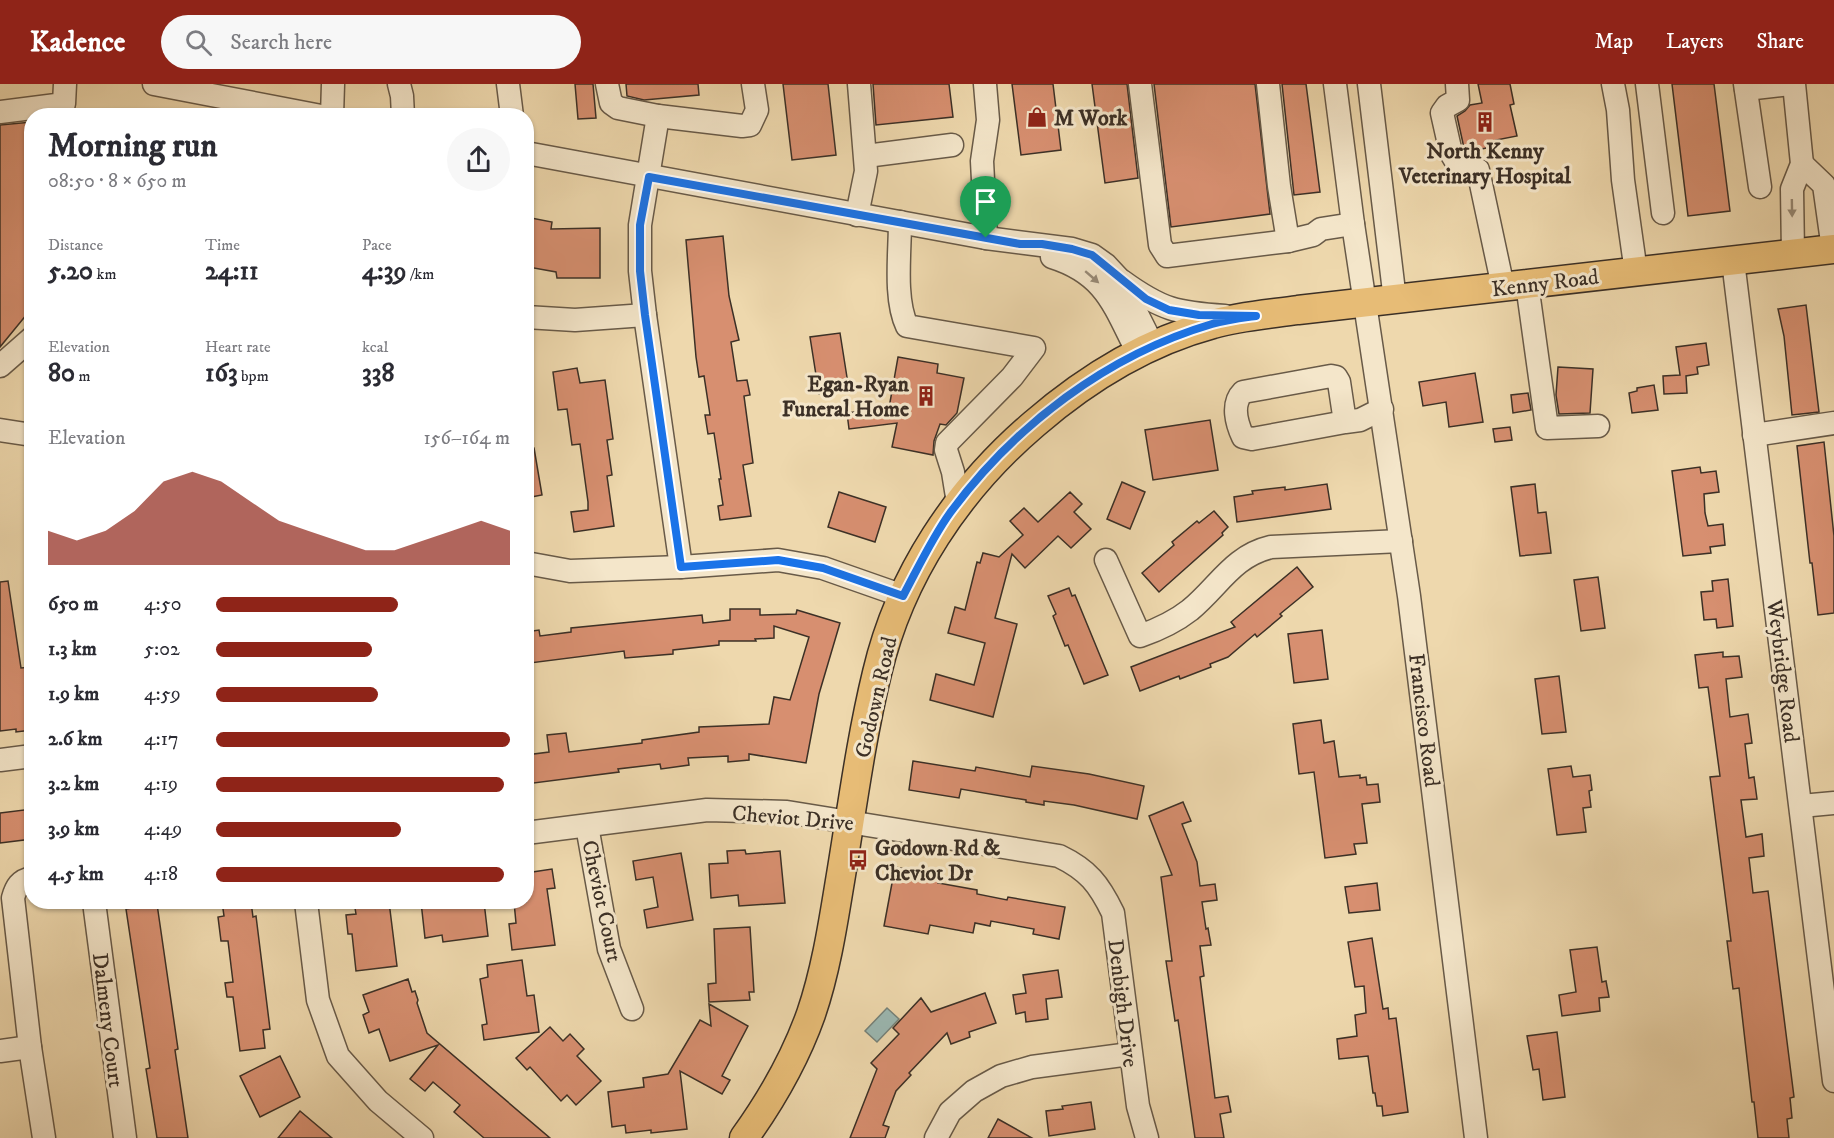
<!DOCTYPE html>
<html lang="en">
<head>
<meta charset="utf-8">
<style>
	body { margin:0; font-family:"IM FELL DW Pica",serif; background:#f7f7f7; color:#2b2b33; height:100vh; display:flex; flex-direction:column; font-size:22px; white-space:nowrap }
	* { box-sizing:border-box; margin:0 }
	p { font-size:20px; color:#7c7c81 }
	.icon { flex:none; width:33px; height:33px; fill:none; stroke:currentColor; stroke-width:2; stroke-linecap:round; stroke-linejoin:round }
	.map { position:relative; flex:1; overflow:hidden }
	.sheet { position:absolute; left:24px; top:24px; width:510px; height:801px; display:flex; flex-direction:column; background:#fff; border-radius:24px; box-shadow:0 2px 4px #0004 }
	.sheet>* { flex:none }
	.pin { position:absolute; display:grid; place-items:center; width:51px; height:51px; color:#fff; margin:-62px -26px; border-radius:50% 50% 50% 0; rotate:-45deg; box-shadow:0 0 6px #0007 }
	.pin .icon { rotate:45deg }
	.round { display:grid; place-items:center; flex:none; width:63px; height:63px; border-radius:32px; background:#f7f7f7 }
	.headline { display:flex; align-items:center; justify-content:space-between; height:102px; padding:0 24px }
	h1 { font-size:33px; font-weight:700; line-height:45px }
	.metrics { display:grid; grid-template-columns:repeat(3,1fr); gap:9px; height:102px; padding:6px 24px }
	.metrics div { display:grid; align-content:center }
	.metrics b { font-size:26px; font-weight:700 }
	.metrics small { font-size:16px; font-weight:400 }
	.metrics p { font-size:16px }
	.chart { height:168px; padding:12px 24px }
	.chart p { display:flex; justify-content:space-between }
	.chart svg { width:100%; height:108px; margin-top:6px; fill:#8f2418; opacity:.7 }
	ul { padding:0 24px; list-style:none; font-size:20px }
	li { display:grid; grid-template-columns:96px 72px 1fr; align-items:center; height:45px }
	li i { height:15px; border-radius:8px; background:#8f2418 }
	header { display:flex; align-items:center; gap:36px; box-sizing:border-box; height:84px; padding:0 30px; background:#8f2418; color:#fff }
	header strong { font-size:28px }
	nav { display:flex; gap:33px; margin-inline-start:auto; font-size:21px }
	.search { width:420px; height:54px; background:#f7f7f7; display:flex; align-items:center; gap:15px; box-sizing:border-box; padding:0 21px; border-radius:33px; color:#7c7c81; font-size:22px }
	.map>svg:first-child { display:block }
	.water { fill:#9bb8b2; stroke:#75827a; stroke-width:1.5 }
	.building { fill:#d78f70; stroke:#3c3026; stroke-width:1.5 }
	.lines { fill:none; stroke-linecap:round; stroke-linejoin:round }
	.minor-casing { stroke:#685a48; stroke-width:25 }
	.major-casing { stroke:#3c3026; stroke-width:31 }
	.minor { stroke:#f4e6ca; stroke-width:22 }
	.major { stroke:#e7bc76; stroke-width:28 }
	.oneway { fill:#988b78 }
	.route-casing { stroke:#fff; stroke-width:12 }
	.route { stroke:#1a73e8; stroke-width:8 }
	.labels { text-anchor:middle; stroke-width:6; stroke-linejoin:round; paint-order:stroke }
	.poi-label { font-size:22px; font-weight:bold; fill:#3c3026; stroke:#f4e6ca; text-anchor:start }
	.street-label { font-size:22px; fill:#3c3026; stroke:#f4e6ca }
</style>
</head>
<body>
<header>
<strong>Kadence</strong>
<div class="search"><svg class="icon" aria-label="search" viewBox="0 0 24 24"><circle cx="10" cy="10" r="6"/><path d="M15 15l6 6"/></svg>Search here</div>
<nav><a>Map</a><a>Layers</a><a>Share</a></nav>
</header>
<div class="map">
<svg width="1834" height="1054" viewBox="0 0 1834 1054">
	<rect width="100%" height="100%" fill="#eed8ad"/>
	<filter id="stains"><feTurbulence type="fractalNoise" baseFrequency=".00333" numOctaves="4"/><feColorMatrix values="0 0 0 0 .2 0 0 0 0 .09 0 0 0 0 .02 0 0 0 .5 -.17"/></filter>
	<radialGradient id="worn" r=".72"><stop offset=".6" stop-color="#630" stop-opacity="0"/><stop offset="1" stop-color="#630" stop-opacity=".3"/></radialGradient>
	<polygon class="water" points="887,924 899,935 877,958 865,947"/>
	<g class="building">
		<polygon points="575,0 593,0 596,34 578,35"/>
		<polygon points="626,0 698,0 699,11 644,16 627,12"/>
		<polygon points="783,0 828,0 836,71 792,76"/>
		<polygon points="873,0 949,0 953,33 876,41"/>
		<polygon points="1012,0 1053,0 1061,66 1021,71"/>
		<polygon points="1092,0 1127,0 1138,94 1105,99"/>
		<polygon points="1154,0 1255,0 1270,130 1171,143"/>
		<polygon points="1282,0 1306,0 1320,108 1294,111"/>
		<polygon points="1478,0 1510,0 1514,20 1510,21 1517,52 1496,56 1497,62 1471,67 1471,63 1464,64 1457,32 1465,27 1470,21 1482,19"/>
		<polygon points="1672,0 1714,0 1730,127 1688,132"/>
		<polygon points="32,38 32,224 0,263 0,41"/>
		<polygon points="526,133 552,138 551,145 600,144 600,194 557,194 556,188 528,183 530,173 526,173"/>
		<polygon points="723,152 729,212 739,256 731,258 737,297 747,296 750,311 744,312 753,379 743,381 751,432 720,436 718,422 723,421 719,395 721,395 714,349 708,350 705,331 710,331 704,292 699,293 696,273 686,156"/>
		<polygon points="1806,221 1819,328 1792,331 1784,252 1778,225"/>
		<polygon points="840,249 849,306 819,310 810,253"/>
		<polygon points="1706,259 1709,281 1697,283 1698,290 1686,292 1687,309 1664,310 1663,292 1680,291 1676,263"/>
		<polygon points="898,273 938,280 937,289 964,294 957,329 946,341 940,340 934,357 933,371 892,363 897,339 849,345 847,329 889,324"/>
		<polygon points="1558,283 1593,285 1590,329 1559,330 1556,311"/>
		<polygon points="577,284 580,299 605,296 613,355 607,356 612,391 607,392 614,442 574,448 571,428 588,426 588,418 580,360 572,361 567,325 558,326 553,288"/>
		<polygon points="1475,289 1483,338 1449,343 1446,318 1423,322 1419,298"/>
		<polygon points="1654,301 1658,326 1632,329 1629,309 1637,307 1637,304"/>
		<polygon points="1528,309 1531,326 1513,329 1511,311"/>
		<polygon points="1210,336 1218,386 1153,396 1145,346"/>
		<polygon points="1510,343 1512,356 1495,358 1493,345"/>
		<polygon points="1824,358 1834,452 1834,529 1818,531 1812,479 1810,479 1797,362"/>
		<polygon points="534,364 542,411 526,414 526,365"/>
		<polygon points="1700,383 1701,389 1716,387 1719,408 1704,410 1705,429 1708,442 1723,440 1725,461 1710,463 1711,469 1683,472 1672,387"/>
		<polygon points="1122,398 1145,408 1130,445 1107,435"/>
		<polygon points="1327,400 1331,425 1237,438 1234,413 1253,410 1252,407 1285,403 1285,406"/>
		<polygon points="1535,400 1538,429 1546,428 1551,469 1520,472 1511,403"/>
		<polygon points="839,408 886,423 875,458 828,443"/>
		<polygon points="1070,408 1082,420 1074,428 1091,445 1071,464 1058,452 1025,484 1012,470 995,534 1017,540 993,633 930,616 936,590 974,601 985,559 948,549 955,523 965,526 977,478 980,479 983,469 999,473 1023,451 1010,437 1024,424 1038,438"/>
		<polygon points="1214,427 1228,443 1222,449 1223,451 1159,508 1142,489 1174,461 1172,458 1197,437 1199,439"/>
		<polygon points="1297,483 1313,503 1280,530 1282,532 1257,553 1255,550 1228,573 1210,580 1211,583 1180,595 1179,592 1140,607 1131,583 1235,543 1231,538"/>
		<polygon points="1598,493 1605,544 1581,547 1574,496"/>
		<polygon points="1728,495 1733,542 1717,544 1716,535 1704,536 1701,508 1713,507 1712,497"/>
		<polygon points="8,497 21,584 32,583 32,646 16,648 16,645 0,647 0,498"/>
		<polygon points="1069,504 1072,512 1075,511 1108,591 1084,600 1068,561 1065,562 1053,532 1056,530 1048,512"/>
		<polygon points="730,525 760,525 760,531 796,530 797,526 840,539 819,610 806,679 749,670 749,676 728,678 728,672 688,674 689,681 661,685 660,680 618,685 619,688 526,700 526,671 549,668 547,651 566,649 569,668 642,659 642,656 699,648 699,643 769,640 774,613 790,616 809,553 774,542 774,554 755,555 756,557 719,557 719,561 673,566 673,570 625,574 624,567 530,579 530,572 526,573 526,548 539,546 540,552 571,548 571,544 702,531 703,539 730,536"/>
		<polygon points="1322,546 1328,595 1294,599 1288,550"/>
		<polygon points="1723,568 1723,573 1739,572 1742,593 1726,595 1730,633 1748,630 1752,659 1745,660 1749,694 1754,693 1757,715 1741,716 1746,753 1762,750 1764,772 1749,774 1753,809 1768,807 1794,1013 1790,1014 1792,1034 1787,1035 1789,1054 1758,1054 1754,1018 1752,1018 1739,904 1733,905 1727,857 1731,857 1710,693 1720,692 1708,603 1699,604 1695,571"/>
		<polygon points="1559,592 1566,648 1542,650 1535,595"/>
		<polygon points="1321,636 1324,659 1334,657 1339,693 1360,691 1360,694 1366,693 1367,701 1378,700 1380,718 1362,720 1367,759 1354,760 1356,770 1325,774 1314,688 1299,690 1293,640"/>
		<polygon points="913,677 975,687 976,683 1030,693 1032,682 1089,690 1144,702 1137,735 1074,721 1044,717 1044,721 1026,718 1026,716 961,705 959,714 909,706"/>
		<polygon points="1571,682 1573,693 1590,691 1592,706 1589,707 1591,723 1583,724 1586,748 1557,751 1548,685"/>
		<polygon points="1183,718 1191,737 1182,740 1197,778 1200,802 1215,800 1217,816 1202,818 1206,845 1208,844 1211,861 1200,862 1204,892 1200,893 1215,1014 1228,1012 1231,1028 1220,1030 1224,1054 1195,1054 1178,936 1175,937 1166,877 1172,877 1161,793 1172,791 1149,732"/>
		<polygon points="32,725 32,755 0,759 0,729"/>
		<polygon points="745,766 746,770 780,767 785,819 739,822 738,811 711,814 709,780 728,779 727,767"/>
		<polygon points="681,769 693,836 647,844 644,826 658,823 653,793 636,796 633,777"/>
		<polygon points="895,783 940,792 938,799 977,806 977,810 1007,816 1008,813 1065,823 1059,855 1033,850 1034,845 991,837 990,842 975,839 973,849 930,841 928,850 884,842"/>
		<polygon points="552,785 555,804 547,805 555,861 512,866 509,840 516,839 514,818 526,818 526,789"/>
		<polygon points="1377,799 1380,826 1349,829 1345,803"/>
		<polygon points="222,818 251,818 253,833 256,832 270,945 263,946 265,964 240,967 233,913 227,913 225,899 233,898 228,857 221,857 218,833 224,832"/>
		<polygon points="354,818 389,818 397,882 356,887 352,850 348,850 346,831 356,830"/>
		<polygon points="421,818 435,818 435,820 484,818 488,852 443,858 442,851 425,854"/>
		<polygon points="157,820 178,965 175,966 188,1054 157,1054 146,985 150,984 126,825"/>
		<polygon points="750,843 754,908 749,908 750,916 709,918 708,900 716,899 714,845"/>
		<polygon points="1372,854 1383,925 1388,924 1389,935 1396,934 1408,1028 1383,1032 1382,1022 1377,1022 1375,1009 1373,1009 1368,972 1339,975 1337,955 1357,952 1355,931 1366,929 1364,902 1355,903 1348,858"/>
		<polygon points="1597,863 1602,898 1606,897 1609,913 1599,914 1600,927 1562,932 1559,911 1576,908 1570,866"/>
		<polygon points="522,876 527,912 534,911 539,948 484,956 482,941 487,940 480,895 488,893 487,881"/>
		<polygon points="1058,886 1062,913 1046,915 1048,935 1026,938 1025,928 1016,930 1013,911 1026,909 1023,891"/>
		<polygon points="408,895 412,908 415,907 418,916 417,919 427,949 550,1054 484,1054 454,1028 460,1021 433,998 425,1007 410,995 438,961 390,977 379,945 369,949 363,931 369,928 363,911"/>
		<polygon points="985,909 996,939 969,948 970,953 951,960 947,949 909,989 911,991 896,1007 883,1041 889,1043 885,1054 850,1054 877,985 871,979 899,950 893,944 921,914 931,928"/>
		<polygon points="709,920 748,942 722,992 730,996 722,1010 680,987 687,1045 651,1049 651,1046 626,1049 625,1041 612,1043 608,1008 644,1003 643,994 668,990 700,936 711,942"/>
		<polygon points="550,943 563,957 570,950 584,965 577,972 601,997 576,1021 567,1011 561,1017 530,983 527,986 516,974"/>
		<polygon points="1557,948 1565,1013 1543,1016 1539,985 1533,986 1527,952"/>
		<polygon points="280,972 300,1013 260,1033 240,992"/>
		<polygon points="1091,1018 1095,1045 1049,1052 1046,1027 1063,1025 1062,1022"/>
		<polygon points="300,1027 332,1054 278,1054"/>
		<polygon points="998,1035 1032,1054 988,1054"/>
	</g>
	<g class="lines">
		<g class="minor-casing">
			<g id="minor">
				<polyline points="154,0 321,32"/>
				<polyline points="399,0 402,12 403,32"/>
				<polyline points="508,0 512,32"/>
				<polyline points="607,0 611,19 618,24 658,32"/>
				<polyline points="985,0 988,36 982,77 986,154"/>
				<polyline points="1140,0 1160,161 1167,172 1288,157 1313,151 1321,145 1353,140 1409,512 1476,1054"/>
				<polyline points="1268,0 1279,102 1288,157"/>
				<polyline points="1335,0 1353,140"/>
				<polyline points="1369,0 1395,216"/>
				<polyline points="1457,0 1458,16 1447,22 1442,29 1451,69 1457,79 1478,86 1503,203"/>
				<polyline points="1613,0 1618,26 1623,96 1636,188"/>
				<polyline points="1647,0 1663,129"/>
				<polyline points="1745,0 1760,103"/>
				<polyline points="1746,5 1790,0"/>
				<polyline points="0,28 64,20 65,0"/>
				<polyline points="332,32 333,0"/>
				<polyline points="526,69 986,154 1072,165 1092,171 1106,181 1120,196 1153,262"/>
				<polyline points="866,72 952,61"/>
				<polyline points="1802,80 1824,101 1833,165"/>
				<polyline points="857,131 866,87 859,0"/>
				<path d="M 900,138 C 900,169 894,215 907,242 L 1034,264 L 1012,293 L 947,359 L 946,366 L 953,388 L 958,419"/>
				<polyline points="1793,170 1792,105 1802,80 1794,0"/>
				<path d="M 1052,173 C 1106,190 1114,222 1138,269"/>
				<polyline points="1733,177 1834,997"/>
				<path d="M 1122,197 C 1162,226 1177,229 1225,232"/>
				<polyline points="1527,200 1547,344 1598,342"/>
				<polyline points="526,233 575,236 645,231"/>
				<polyline points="0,282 32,254"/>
				<path d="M 1345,338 L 1339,298 L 1336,293 L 1331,292 L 1243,308 C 1231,320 1237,340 1243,353 L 1252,355 L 1345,338 L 1360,336 L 1382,325"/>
				<polyline points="0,346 32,351"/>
				<polyline points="1754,351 1834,339"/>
				<path d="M 1106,476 L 1140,552 C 1157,546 1176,537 1190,526 C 1219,502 1233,472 1271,463 L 1401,457"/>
				<polyline points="526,479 570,487 681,483 778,476 823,484 903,512"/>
				<polyline points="681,483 645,231 640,187 640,141 658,32 742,42 750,41 757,26 753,0"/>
				<polyline points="0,676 32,672"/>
				<polyline points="1801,722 1834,719"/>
				<polyline points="587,742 609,865 632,925"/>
				<path d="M 526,749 L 707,726 L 787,728 L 1059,772 C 1088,786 1099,800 1113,829 L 1138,1022 L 1147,1054"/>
				<path d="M 32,794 C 20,796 16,803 13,814 L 30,963 L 44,1054"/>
				<polyline points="94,818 125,1054"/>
				<polyline points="306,818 318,916 338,972 378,1017 422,1054"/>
				<polyline points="0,967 30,963"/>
				<polyline points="936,1054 950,1028 974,1007 1001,992 1032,983 1130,970"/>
			</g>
		</g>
		<g class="major-casing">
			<path id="major" d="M 744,1054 C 772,1015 795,975 811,930 C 825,889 832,846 839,803 C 851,732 860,659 877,589 C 900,491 958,405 1034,340 C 1086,295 1146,258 1213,240 C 1240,232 1270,230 1298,226 L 1834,165"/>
		</g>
		<use href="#minor" class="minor"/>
		<use href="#major" class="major"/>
	</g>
	<defs><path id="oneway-solid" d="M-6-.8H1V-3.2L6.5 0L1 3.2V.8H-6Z" transform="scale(1.5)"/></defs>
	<g class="oneway">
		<use href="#oneway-solid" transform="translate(1792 124) rotate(89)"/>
		<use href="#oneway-solid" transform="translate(1092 193) rotate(41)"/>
	</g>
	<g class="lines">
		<g class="route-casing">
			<path id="route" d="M 649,93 L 1020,160 L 1042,160 L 1072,165 L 1092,171 L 1146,215 L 1169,226 L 1199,231 L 1256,232 C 1242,234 1226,236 1212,240 C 1107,271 1014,342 950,429 C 932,454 918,484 903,512 L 823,484 L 778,476 L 681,483 L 645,231 L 640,187 L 640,141 Z"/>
		</g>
		<use href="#route" class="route"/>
	</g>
	<defs>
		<g id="shop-bare" transform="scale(1.62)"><path d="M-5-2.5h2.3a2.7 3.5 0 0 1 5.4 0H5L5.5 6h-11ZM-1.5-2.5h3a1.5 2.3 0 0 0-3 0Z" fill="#8f2418" stroke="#f4e6ca" stroke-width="2.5" paint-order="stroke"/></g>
		<g id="building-bare" transform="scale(1.62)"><path d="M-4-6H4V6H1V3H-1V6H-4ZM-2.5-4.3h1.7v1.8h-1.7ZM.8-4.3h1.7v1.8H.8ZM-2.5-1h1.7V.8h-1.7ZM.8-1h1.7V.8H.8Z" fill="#8f2418" stroke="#f4e6ca" stroke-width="2.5" paint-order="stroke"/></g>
		<g id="bus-bare" transform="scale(1.62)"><path d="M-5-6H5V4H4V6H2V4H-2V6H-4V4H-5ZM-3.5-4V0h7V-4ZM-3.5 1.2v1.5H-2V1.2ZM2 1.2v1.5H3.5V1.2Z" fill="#8f2418" stroke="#f4e6ca" stroke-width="2.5" paint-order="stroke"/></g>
	</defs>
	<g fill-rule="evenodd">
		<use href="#shop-bare" x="1037" y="33"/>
		<use href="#building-bare" x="1485" y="38"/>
		<use href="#building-bare" x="926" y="312"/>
		<use href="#bus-bare" x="858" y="776"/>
	</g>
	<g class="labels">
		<g class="poi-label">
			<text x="1054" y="41">M Work</text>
			<text x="1485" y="74" text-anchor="middle">North Kenny<tspan x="1485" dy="25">Veterinary Hospital</tspan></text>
			<text x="909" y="307" text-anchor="end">Egan-Ryan<tspan x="909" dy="25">Funeral Home</tspan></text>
			<text x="875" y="771">Godown Rd &amp;<tspan x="875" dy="25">Cheviot Dr</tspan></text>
		</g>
		<g class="street-label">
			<text transform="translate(1545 198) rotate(-7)" y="8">Kenny Road</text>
			<text transform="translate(1784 587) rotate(83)" y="8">Weybridge Road</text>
			<text transform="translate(875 613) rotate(-77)" y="8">Godown Road</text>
			<text transform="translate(1425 636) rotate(83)" y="8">Francisco Road</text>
			<text transform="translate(793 733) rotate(5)" y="8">Cheviot Drive</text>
			<text transform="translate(603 817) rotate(78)" y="8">Cheviot Court</text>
			<text transform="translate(1124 919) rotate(83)" y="8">Denbigh Drive</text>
			<text transform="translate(109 936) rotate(83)" y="8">Dalmeny Court</text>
		</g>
	</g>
	<rect width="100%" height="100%" filter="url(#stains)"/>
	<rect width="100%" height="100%" fill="url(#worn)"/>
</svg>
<div class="pin" style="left:986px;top:154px;background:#1e9e55"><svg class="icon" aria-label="arrive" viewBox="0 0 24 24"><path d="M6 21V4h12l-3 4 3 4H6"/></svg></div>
<section class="sheet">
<div class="headline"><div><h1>Morning run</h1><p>08:50 · 8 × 650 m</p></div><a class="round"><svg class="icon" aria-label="share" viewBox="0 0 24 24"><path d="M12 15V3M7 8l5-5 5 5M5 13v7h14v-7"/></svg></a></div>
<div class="metrics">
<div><p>Distance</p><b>5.20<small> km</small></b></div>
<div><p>Time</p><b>24:11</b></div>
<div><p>Pace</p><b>4:39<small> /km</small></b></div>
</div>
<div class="metrics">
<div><p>Elevation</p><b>80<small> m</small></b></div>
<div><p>Heart rate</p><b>163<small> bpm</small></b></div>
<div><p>kcal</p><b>338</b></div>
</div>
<div class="chart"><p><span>Elevation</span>156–164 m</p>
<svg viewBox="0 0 160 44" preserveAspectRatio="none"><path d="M0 44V30L10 34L20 30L30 22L40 10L50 6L60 10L70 18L80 26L90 30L100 34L110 38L120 38L130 34L140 30L150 26L160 30V44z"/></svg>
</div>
<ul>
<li><b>650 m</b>4:50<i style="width:62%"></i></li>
<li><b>1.3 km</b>5:02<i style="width:53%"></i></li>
<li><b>1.9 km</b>4:59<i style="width:55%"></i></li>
<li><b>2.6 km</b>4:17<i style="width:100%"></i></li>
<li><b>3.2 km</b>4:19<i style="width:98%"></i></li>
<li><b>3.9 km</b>4:49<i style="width:63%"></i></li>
<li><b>4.5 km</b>4:18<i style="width:98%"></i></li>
</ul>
</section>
</div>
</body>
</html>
